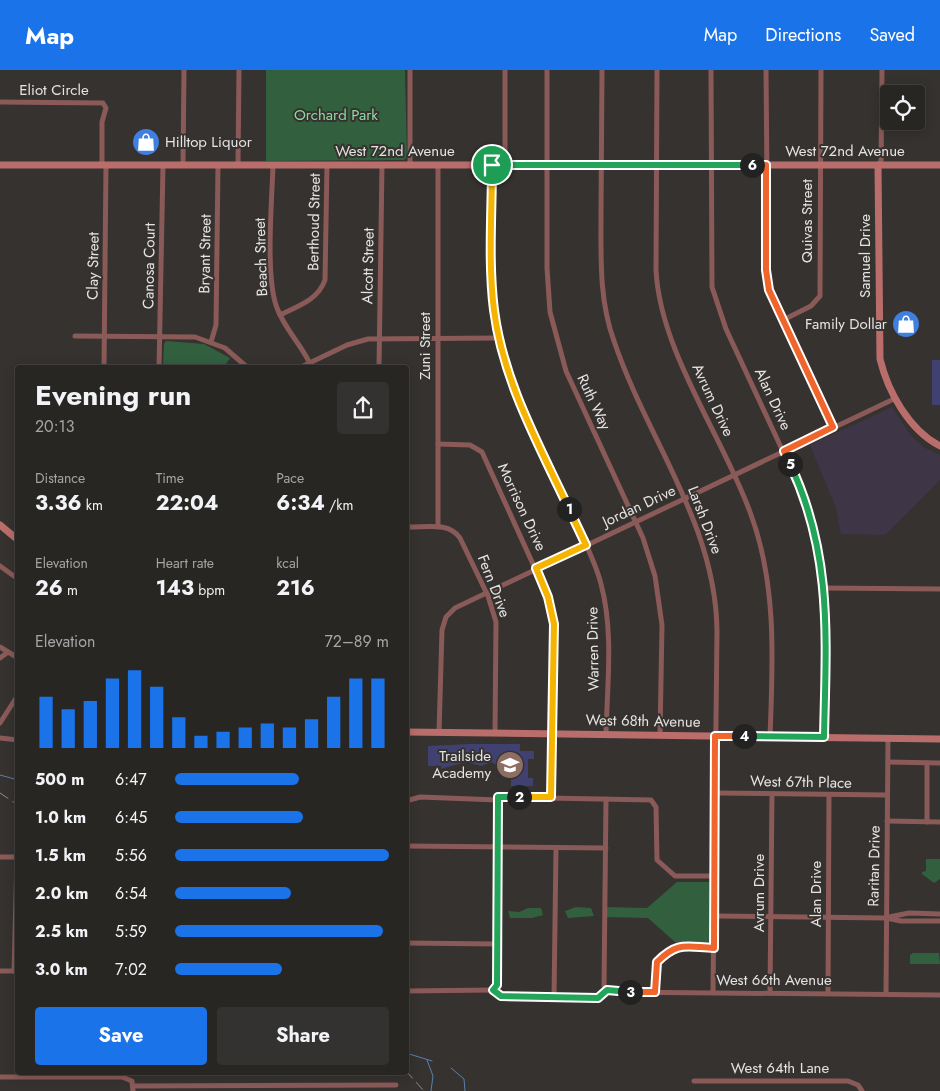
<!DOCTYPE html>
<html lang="en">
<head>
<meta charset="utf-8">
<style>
	body { margin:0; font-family:Jost,sans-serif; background:#343230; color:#f1f3f6; height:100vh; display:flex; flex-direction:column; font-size:19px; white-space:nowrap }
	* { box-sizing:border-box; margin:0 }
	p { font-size:16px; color:#a5a5a6 }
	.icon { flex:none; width:28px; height:28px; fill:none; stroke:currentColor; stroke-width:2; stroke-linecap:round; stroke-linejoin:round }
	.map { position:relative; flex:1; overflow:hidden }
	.details { position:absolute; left:15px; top:295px; width:394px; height:710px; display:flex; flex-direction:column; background:#282623; border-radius:5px; box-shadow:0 2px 12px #0003,0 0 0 1px #444341 }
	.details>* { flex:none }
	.fabs { position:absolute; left:880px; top:15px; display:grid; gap:10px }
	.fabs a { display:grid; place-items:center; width:45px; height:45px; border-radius:5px; background:#282623; box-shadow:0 2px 12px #0003,0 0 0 1px #444341; font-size:25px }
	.pin { position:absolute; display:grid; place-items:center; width:42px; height:42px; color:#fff; margin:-21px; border:2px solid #fff; border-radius:50%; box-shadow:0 1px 5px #0007 }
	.km { position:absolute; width:25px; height:25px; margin:-12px; border-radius:50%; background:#222; color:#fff; font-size:14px; line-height:25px; text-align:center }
	.round { display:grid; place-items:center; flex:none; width:52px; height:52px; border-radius:5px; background:#343230 }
	.summary { display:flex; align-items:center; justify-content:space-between; height:85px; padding:0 20px }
	h1 { font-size:28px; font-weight:700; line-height:38px }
	.stats { display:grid; grid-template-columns:repeat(3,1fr); gap:8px; height:85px; padding:5px 20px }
	.stats div { display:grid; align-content:center }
	.stats b { font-size:21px; font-weight:700 }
	.stats small { font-size:14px; font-weight:400 }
	.stats p { font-size:14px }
	.chart { height:140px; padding:10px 20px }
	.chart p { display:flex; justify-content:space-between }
	.chart svg { width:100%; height:90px; margin-top:5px; stroke:#1a73e8; stroke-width:6 }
	.primary-button { display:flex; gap:10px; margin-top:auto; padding:10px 20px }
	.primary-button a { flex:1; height:58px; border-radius:5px; background:#1a73e8; color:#fff; font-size:20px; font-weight:700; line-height:58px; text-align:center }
	.primary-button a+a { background:#343230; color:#f1f3f6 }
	ul { padding:0 20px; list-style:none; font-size:16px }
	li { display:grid; grid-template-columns:80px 60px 1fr; align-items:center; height:38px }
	li i { height:12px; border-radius:6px; background:#1a73e8 }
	header { display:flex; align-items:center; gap:30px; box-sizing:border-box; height:70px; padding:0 25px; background:#1a73e8; color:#fff }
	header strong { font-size:24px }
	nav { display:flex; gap:28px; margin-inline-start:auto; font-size:18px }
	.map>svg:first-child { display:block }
	.education { fill:#3e3647 }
	.green { fill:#32603f }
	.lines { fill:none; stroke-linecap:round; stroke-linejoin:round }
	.stream { stroke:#5a81ad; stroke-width:1 }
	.building { fill:#414171 }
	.street { stroke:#8a5a58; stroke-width:5 }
	.secondary { stroke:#b96e6c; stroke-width:7 }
	.rail { stroke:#908e8c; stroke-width:1; stroke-dasharray:10 5; stroke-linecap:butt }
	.split-1-casing { stroke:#fff; stroke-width:10 }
	.split-2-casing { stroke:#fff; stroke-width:10 }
	.split-3-casing { stroke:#fff; stroke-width:10 }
	.split-4-casing { stroke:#fff; stroke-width:10 }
	.split-5-casing { stroke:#fff; stroke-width:10 }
	.split-6-casing { stroke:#fff; stroke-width:10 }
	.split-7-casing { stroke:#fff; stroke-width:10 }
	.split-1 { stroke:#f5b400; stroke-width:6 }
	.split-2 { stroke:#f5b400; stroke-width:6 }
	.split-3 { stroke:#22a559; stroke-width:6 }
	.split-4 { stroke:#f0652b; stroke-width:6 }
	.split-5 { stroke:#22a559; stroke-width:6 }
	.split-6 { stroke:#f0652b; stroke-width:6 }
	.split-7 { stroke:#22a559; stroke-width:6 }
	.labels { text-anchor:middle; stroke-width:4; stroke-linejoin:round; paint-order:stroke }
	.street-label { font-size:15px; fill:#e5e3e2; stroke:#35322f }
	.park-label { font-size:15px; fill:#8ddaa1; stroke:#35322f }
	.poi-label { font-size:15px; fill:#e5e3e2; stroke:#35322f; text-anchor:end }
</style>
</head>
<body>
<header>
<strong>Map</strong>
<nav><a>Map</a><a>Directions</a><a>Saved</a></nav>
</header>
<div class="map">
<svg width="940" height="1021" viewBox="0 0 940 1021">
	<rect width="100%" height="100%" fill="#35322f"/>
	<polygon class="education" points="892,337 911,366 925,378 940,385 940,410 885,465 841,464 836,438 810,375"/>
	<g class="green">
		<polygon points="266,0 405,0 407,87 404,90 266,91"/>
		<polygon points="166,271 204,274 230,288 224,297 163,297 164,274"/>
		<polygon points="926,789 940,789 940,809 934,813 922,804 922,802 926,801"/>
		<polygon points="677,812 709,812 709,872 675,872 648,848 604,847 604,837 647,838"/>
		<polygon points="576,837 591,838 594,846 568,848 565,841"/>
		<polygon points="528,838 541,838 543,845 532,848 510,848 508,841 519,842"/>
		<polygon points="913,883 939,883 940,894 910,894 910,885"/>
	</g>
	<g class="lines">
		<g class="stream">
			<polyline points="0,705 18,710"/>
			<polyline points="406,983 432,991"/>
			<polyline points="427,990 433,1006 431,1021"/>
			<polyline points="451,998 464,1009 465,1021"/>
		</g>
	</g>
	<g class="building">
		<polygon points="137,66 155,67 155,76 137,76"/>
		<rect x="932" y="290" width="8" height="45"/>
		<polygon points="470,674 520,674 520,681 534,681 534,689 528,689 528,708 533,708 533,716 511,716 511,709 507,709 504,699 491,692 481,696 466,692 444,698 441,699 441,696 428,696 428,676"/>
	</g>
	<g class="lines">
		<g class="street">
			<polyline points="547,0 547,198 550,242 566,301 643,468 655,506 662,555 660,665"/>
			<path d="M 602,0 C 602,48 601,96 601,144 C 601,187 599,230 614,271 C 647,369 716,454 717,561 L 713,922"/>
			<path d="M 657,0 L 656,200 C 660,281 722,365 750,442 C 777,513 773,591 770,666"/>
			<polyline points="711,0 712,217 726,259 799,416 817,474 826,536 824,667"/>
			<polyline points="766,0 768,215 833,357"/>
			<polyline points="0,32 103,33 106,38 102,52 102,95"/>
			<polyline points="183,95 184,0"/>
			<polyline points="238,95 239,0"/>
			<path d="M 273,95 C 272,131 265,207 277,238 C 285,260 303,276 312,298"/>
			<polyline points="410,95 410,0"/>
			<polyline points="438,95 438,457"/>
			<path d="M 492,95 C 492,160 487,225 504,287 C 520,343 548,395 573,447 C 583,469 595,490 601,514 C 614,562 607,616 606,665"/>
			<polyline points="505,95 505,0"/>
			<polyline points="881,95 882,0"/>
			<path d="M 280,245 C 298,236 318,230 325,210 L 327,95"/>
			<polyline points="783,250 811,236 820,226 821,0"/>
			<polyline points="75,266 195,267 225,278 248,298"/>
			<polyline points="211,272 216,255 218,95"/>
			<polyline points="104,298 106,95"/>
			<polyline points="159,298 163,95"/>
			<polyline points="299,298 347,275 368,269 499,268"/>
			<polyline points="379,298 382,95"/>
			<polyline points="438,374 470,375 482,382 548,527 553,547 554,572 551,727"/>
			<path d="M 406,457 C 425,458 448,451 460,468 L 488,526 L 496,552 L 495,662"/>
			<polyline points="0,496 18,509"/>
			<polyline points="824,518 940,519"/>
			<polyline points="0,577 18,588"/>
			<polyline points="0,588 8,582"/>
			<polyline points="0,653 18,625"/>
			<polyline points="439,662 442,560 446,547 455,538 896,328"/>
			<polyline points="0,668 18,670"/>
			<polyline points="888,692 940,693"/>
			<polyline points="715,723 887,725"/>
			<polyline points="606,729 604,916 607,920"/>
			<polyline points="406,731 420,727 498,730"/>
			<polyline points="887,751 940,752"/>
			<polyline points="927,752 927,693"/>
			<polyline points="406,776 606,778"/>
			<polyline points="0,787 18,787"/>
			<polyline points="715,846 886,848 901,851 940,851"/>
			<polyline points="889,847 909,843 940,844"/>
			<polyline points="406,873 497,874"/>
			<polyline points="0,901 18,901"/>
			<polyline points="14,901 17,787"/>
			<polyline points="607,920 598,928 501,926 493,920 497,915 498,727 651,730 656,737 657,790 675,806 715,806"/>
			<polyline points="607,920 612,922 940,925"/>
			<polyline points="406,921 493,920"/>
			<polyline points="655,922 657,892 670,879 676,877 714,878"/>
			<polyline points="770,923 772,724"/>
			<polyline points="828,923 829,725"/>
			<polyline points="886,924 888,668"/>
			<polyline points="554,928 556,778"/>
			<polyline points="0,1007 122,1007 132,1011 133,1021"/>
			<polyline points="694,1011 848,1011 858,1015 862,1021"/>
			<polyline points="133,1016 396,1015"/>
		</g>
		<g class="secondary">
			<polyline points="0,95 940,95"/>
			<path d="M 878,95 L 880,289 C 888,322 909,360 940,376"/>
			<polyline points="0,455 18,470"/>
			<polyline points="406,662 940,669"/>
		</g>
		<g class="rail">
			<polyline points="0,723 18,735"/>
			<polyline points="406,1001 424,1021"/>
		</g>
	</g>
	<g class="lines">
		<g class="split-1-casing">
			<path id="split-1" d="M 492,95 C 492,143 488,192 494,240 C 503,311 539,375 569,439"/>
		</g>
		<g class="split-2-casing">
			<polyline id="split-2" points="519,727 551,727 554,554 548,527 536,498 586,475 569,439"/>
		</g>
		<g class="split-3-casing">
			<polyline id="split-3" points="519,727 498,727 497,915 493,920 501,926 598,928 607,920 630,922"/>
		</g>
		<g class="split-4-casing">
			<path id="split-4" d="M 630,922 L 655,922 L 657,892 C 678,871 686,877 714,878 L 715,666 L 744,666"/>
		</g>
		<g class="split-5-casing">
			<path id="split-5" d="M 744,666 L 824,667 C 826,569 833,485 790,394"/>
		</g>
		<g class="split-6-casing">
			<polyline id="split-6" points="752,95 766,95 766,200 769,220 833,357 784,381 790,394"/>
		</g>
		<g class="split-7-casing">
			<polyline id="split-7" points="492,95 752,95"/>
		</g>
		<use href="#split-1" class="split-1"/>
		<use href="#split-2" class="split-2"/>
		<use href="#split-3" class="split-3"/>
		<use href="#split-4" class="split-4"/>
		<use href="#split-5" class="split-5"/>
		<use href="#split-6" class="split-6"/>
		<use href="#split-7" class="split-7"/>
	</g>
	<defs>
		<g id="shop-disc" transform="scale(1.4375)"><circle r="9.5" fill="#3f7fe0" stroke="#35322f"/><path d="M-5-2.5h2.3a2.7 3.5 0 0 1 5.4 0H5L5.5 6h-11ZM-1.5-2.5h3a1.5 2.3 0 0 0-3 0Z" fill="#fff"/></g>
		<g id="school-disc" transform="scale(1.4375)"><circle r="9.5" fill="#8d6e63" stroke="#35322f"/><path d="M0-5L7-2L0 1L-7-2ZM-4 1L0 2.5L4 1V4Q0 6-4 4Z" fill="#fff"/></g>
	</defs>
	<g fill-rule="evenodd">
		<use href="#shop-disc" x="146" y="72"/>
		<use href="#shop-disc" x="906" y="254"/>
		<use href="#school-disc" x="510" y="695"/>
	</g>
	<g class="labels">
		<g class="street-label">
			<text x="54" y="25">Eliot Circle</text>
			<text x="395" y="86">West 72nd Avenue</text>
			<text x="845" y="86">West 72nd Avenue</text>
			<text transform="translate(807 151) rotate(-90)" y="5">Quivas Street</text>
			<text transform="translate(314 152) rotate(-89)" y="5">Berthoud Street</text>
			<text transform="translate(205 184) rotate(-89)" y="5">Bryant Street</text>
			<text transform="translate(865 186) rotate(-90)" y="5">Samuel Drive</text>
			<text transform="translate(261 187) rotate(-92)" y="5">Beach Street</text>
			<text transform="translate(93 196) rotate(-89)" y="5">Clay Street</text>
			<text transform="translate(149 196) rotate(-89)" y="5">Canosa Court</text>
			<text transform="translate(368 196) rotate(-89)" y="5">Alcott Street</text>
			<text transform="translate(425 276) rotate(-90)" y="5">Zuni Street</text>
			<text transform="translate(773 329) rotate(65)" y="5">Alan Drive</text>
			<text transform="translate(713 330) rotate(65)" y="5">Avrum Drive</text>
			<text transform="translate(594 332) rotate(65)" y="5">Ruth Way</text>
			<text transform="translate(639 436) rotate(-25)" y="5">Jordan Drive</text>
			<text transform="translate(522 437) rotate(65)" y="5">Morrison Drive</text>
			<text transform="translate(705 450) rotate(69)" y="5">Larsh Drive</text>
			<text transform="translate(494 516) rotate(69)" y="5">Fern Drive</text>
			<text transform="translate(593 579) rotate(-91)" y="5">Warren Drive</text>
			<text transform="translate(643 651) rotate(1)" y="5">West 68th Avenue</text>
			<text transform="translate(801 712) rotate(1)" y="5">West 67th Place</text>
			<text transform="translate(874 796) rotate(-89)" y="5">Raritan Drive</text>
			<text transform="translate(759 823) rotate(-90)" y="5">Avrum Drive</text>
			<text transform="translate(816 824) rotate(-90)" y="5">Alan Drive</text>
			<text x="774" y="915">West 66th Avenue</text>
			<text x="780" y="1003">West 64th Lane</text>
		</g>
		<g class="park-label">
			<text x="336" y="50">Orchard Park</text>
		</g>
		<g class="poi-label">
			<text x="165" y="77" text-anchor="start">Hilltop Liquor</text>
			<text x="887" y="259">Family Dollar</text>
			<text x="491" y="691">Trailside<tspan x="491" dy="17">Academy</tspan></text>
		</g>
	</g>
</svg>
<div class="fabs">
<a><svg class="icon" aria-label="locate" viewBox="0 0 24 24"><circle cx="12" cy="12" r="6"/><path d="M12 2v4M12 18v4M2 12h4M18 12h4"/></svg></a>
</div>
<div class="pin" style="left:492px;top:95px;background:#1e9e55"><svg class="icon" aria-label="arrive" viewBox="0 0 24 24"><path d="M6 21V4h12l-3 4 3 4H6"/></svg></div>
<b class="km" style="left:569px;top:439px">1</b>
<b class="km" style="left:519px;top:727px">2</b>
<b class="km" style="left:630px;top:922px">3</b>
<b class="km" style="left:744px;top:666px">4</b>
<b class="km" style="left:790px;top:394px">5</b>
<b class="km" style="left:752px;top:95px">6</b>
<section class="details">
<div class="summary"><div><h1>Evening run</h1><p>20:13</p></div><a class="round"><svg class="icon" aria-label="share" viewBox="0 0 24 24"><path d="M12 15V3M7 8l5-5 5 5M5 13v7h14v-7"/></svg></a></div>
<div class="stats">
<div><p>Distance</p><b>3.36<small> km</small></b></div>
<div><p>Time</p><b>22:04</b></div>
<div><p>Pace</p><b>6:34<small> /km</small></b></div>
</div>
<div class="stats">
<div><p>Elevation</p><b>26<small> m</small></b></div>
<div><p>Heart rate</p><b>143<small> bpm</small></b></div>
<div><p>kcal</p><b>216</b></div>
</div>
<div class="chart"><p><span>Elevation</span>72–89 m</p>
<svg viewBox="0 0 160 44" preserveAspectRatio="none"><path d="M5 44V19M15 44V25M25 44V21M35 44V10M45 44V6M55 44V14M65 44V29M75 44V38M85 44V36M95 44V34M105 44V32M115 44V34M125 44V30M135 44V19M145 44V10M155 44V10"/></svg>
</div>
<ul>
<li><b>500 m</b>6:47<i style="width:58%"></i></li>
<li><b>1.0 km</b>6:45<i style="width:60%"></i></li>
<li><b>1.5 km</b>5:56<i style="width:100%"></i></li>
<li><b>2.0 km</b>6:54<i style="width:54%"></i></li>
<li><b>2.5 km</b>5:59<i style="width:97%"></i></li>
<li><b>3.0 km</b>7:02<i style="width:50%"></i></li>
</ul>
<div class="primary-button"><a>Save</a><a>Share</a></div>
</section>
</div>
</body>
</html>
